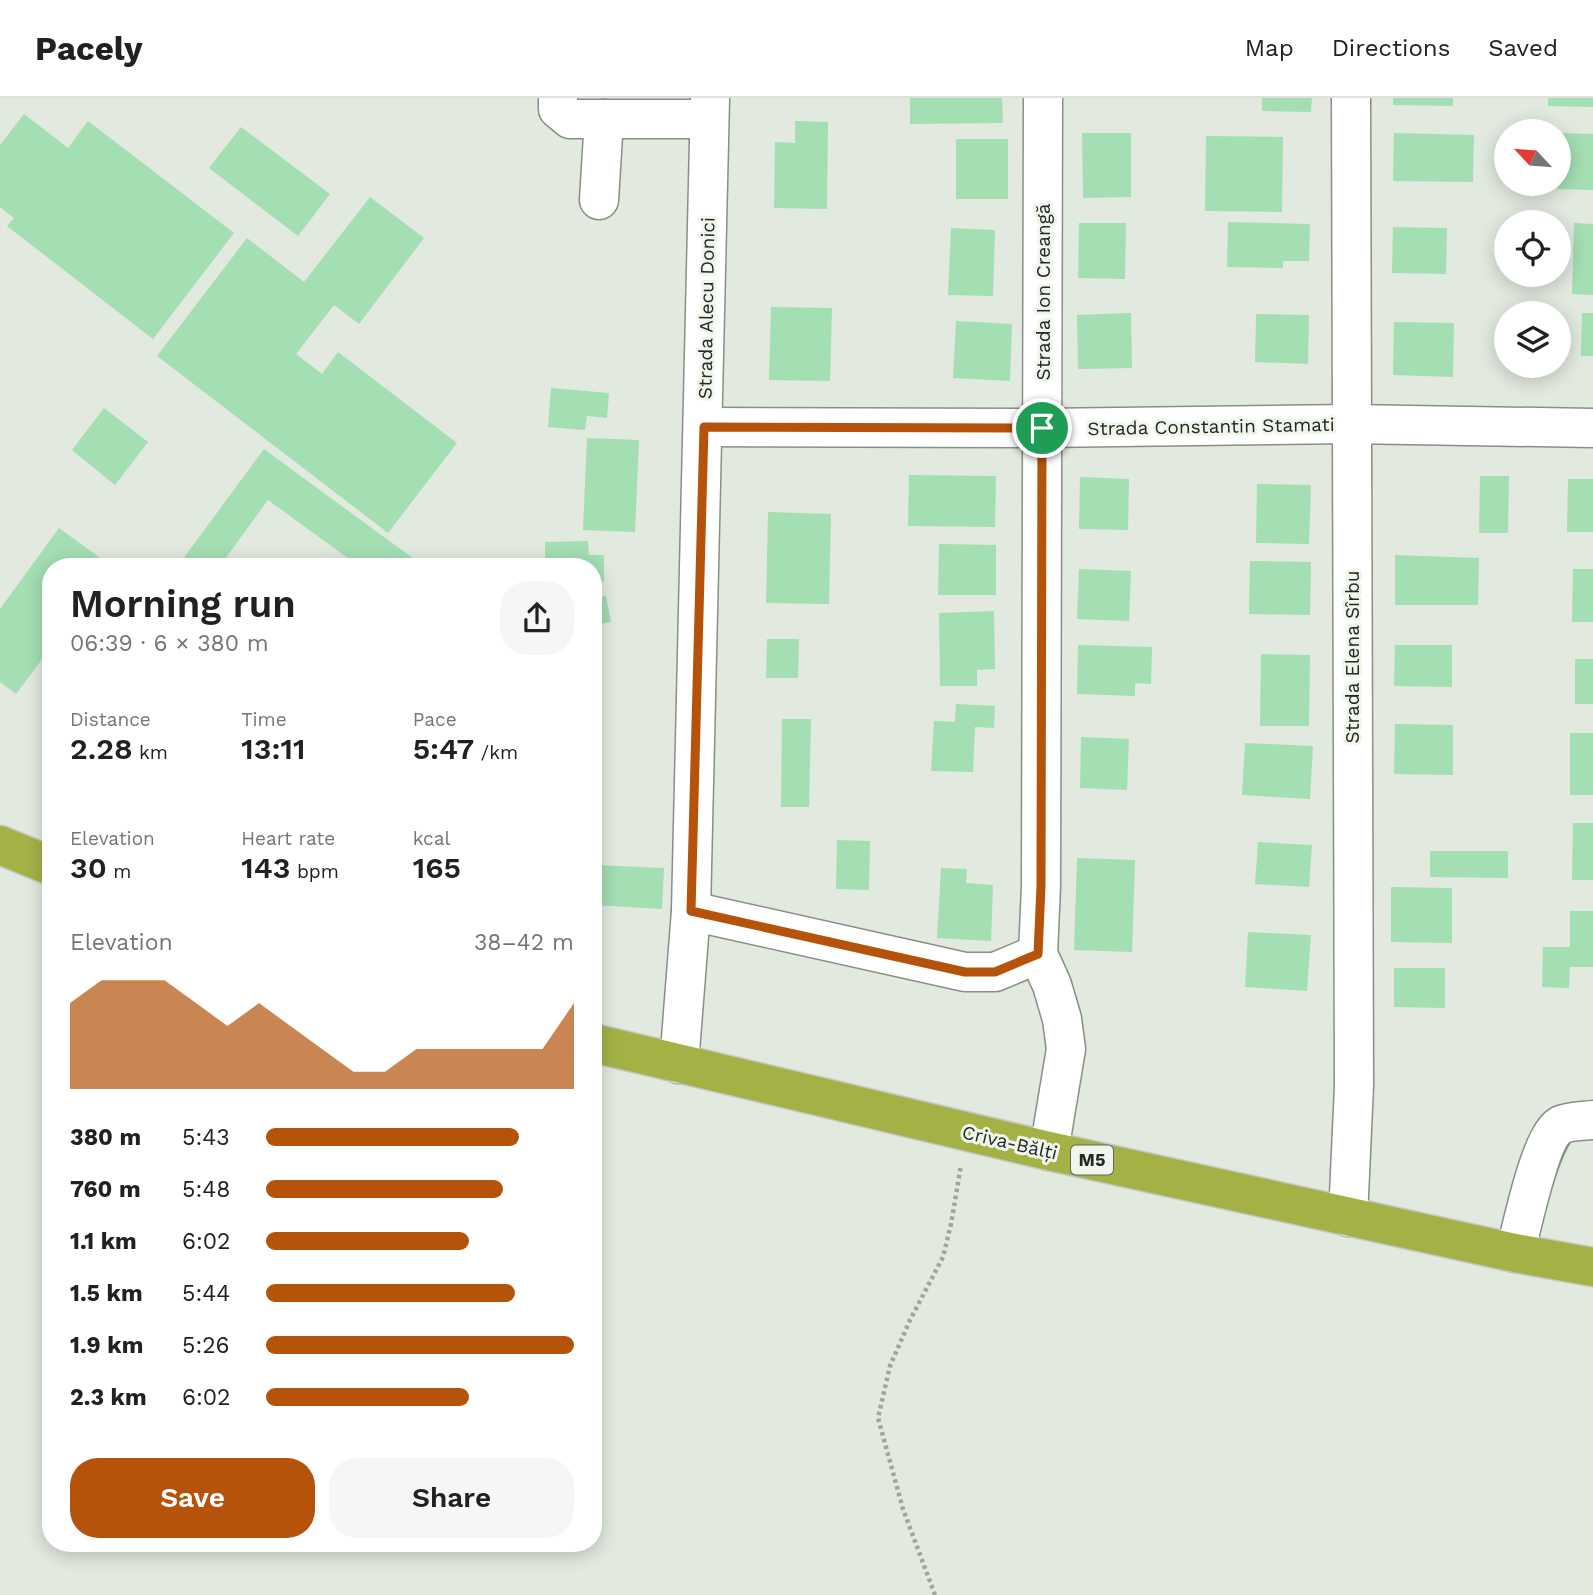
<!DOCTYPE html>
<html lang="en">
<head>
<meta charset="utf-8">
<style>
	body { margin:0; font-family:"Work Sans",sans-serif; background:#f6f6f6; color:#202124; height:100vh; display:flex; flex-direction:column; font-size:26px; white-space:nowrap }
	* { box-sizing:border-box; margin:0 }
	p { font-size:23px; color:#757577 }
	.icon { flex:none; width:38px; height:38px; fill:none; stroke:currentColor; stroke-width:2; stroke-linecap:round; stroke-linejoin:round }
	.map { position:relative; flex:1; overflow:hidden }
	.panel { position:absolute; left:42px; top:460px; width:560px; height:994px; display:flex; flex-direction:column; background:#fff; border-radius:28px; box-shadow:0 4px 18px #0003 }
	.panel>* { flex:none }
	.needle { width:46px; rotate:296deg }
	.tools { position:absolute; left:1494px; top:21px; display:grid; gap:14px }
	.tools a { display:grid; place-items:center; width:77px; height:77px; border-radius:50%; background:#fff; box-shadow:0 4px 18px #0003; font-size:35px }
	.pin { position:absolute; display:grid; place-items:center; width:60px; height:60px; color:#fff; margin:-30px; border:4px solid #fff; border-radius:50%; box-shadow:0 2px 7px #0007 }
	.round { display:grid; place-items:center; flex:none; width:74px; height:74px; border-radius:28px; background:#f6f6f6 }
	.head { display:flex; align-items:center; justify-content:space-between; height:119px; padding:0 28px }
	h1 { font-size:38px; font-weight:600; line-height:52px }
	.figures { display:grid; grid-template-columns:repeat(3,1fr); gap:10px; height:119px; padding:7px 28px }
	.figures div { display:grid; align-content:center }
	.figures b { font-size:30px; font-weight:600 }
	.figures small { font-size:19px; font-weight:400 }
	.figures p { font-size:19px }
	.chart { height:196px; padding:14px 28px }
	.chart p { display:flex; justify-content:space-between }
	.chart svg { width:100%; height:126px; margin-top:7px; fill:#b45309; opacity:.7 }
	.button { display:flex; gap:14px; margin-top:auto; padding:14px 28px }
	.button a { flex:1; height:80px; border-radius:28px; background:#b45309; color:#fff; font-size:28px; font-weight:600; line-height:80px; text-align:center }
	.button a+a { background:#f6f6f6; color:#202124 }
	ul { padding:0 28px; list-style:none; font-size:23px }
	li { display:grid; grid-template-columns:112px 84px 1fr; align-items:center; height:52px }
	li i { height:18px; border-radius:9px; background:#b45309 }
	header { display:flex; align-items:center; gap:42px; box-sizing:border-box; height:98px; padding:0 35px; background:#fff; border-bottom:2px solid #e0e0e0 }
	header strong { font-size:33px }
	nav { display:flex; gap:38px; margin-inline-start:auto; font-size:24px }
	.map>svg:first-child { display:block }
	.building { fill:#a4deb3 }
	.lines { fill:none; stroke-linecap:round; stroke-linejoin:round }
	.minor-casing { stroke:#898f86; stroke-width:41 }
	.highway-casing { stroke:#c6c7c6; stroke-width:41 }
	.path { stroke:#9fa59d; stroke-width:4.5; stroke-dasharray:3.5 3.5; stroke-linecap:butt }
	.minor { stroke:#fff; stroke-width:38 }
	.highway { stroke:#a4b245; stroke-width:38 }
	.route-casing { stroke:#fff; stroke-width:14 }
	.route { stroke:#b45309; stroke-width:9 }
	.labels { text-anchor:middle; stroke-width:6; stroke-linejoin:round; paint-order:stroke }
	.shield { fill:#f0f6ec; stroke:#626660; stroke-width:2 }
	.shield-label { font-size:18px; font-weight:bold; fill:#252824 }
	.street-label { font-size:19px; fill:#252824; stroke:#f0f6ec }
</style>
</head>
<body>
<header>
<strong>Pacely</strong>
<nav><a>Map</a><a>Directions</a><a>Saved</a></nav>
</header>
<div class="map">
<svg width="1593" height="1497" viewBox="0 0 1593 1497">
	<rect width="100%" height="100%" fill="#e2e9df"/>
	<g class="building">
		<polygon points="910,0 1002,0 1003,25 910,26"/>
		<polygon points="1262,0 1312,0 1311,14 1262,13"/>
		<polygon points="1393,0 1453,0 1453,8 1393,7"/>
		<polygon points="1548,0 1593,0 1593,9 1548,8"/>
		<polygon points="24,16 68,50 88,23 234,135 153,241 7,128 14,120 0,109 0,47"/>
		<polygon points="795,23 828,24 827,111 774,110 775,44 795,45"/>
		<polygon points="241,29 330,96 298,138 209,70"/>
		<polygon points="1082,35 1131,35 1131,99 1083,100"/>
		<polygon points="1394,35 1474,37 1473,84 1393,83"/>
		<polygon points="1559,35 1593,36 1593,92 1558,91"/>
		<polygon points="1206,38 1283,39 1282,114 1205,113"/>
		<rect x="956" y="41" width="52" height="60"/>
		<polygon points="370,99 424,140 359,226 334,207 296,256 322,276 338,254 457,345 388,435 157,258 247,140 304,184"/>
		<polygon points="1228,124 1310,126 1309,163 1283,163 1283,170 1227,169"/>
		<polygon points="1079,125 1126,125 1125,181 1078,180"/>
		<polygon points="1574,125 1593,126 1593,197 1572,196"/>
		<polygon points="1393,129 1447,130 1446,176 1392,175"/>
		<polygon points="951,130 995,132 993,198 948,197"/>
		<polygon points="771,209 832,210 830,283 769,282"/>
		<polygon points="1131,215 1132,270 1078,271 1077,217"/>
		<polygon points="1582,215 1593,215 1593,258 1581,258"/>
		<polygon points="1256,216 1309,217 1308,266 1255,264"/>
		<polygon points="956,223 1012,226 1010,283 953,280"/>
		<polygon points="1394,224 1454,225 1453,279 1393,277"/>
		<polygon points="551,290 609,295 607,320 587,318 585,332 548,329"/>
		<polygon points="104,310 148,344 115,387 72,352"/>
		<polygon points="587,340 639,342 635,434 583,432"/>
		<polygon points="264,351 291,371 425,469 360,469 268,402 219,469 177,469"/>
		<polygon points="909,377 996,378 995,429 908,428"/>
		<polygon points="1480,378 1509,378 1508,435 1479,435"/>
		<polygon points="1080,379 1129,381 1128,432 1079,431"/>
		<polygon points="1568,381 1593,381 1593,434 1567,434"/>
		<polygon points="1257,386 1311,387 1309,446 1256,445"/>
		<polygon points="768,414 831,416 829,506 766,505"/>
		<polygon points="59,430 110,467 109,469 51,469 51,549 16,596 0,584 0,511"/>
		<polygon points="588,443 589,457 604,457 604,484 593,484 593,469 545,469 545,444"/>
		<polygon points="939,446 996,447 996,497 938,497"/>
		<polygon points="1395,457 1479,460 1478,507 1395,507"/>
		<polygon points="1250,463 1311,464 1310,517 1249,516"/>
		<polygon points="1079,471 1131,473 1129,523 1077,521"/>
		<polygon points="1573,471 1593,471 1593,524 1572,524"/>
		<polygon points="606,498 611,524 593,527 593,500"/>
		<polygon points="994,513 995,571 977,572 977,588 940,588 939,515"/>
		<polygon points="767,541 799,541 798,580 766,580"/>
		<polygon points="1078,547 1152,549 1151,586 1135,585 1135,598 1077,596"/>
		<polygon points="1395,547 1452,547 1452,589 1394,588"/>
		<polygon points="1261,556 1310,557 1309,628 1260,628"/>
		<rect x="1575" y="561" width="18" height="45"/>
		<polygon points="956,606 995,608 994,630 975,629 973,674 931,673 934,623 955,624"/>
		<polygon points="782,621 811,621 809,709 781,709"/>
		<polygon points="1395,626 1453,627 1453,677 1394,676"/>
		<rect x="1570" y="635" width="23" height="62"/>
		<polygon points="1081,639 1129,641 1127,692 1080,690"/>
		<polygon points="1245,645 1313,648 1310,701 1242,697"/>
		<polygon points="1573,725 1593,725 1593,782 1572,782"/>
		<polygon points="837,742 870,743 869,792 836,791"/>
		<polygon points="1258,744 1312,747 1309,789 1255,786"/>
		<polygon points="1430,753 1508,753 1508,780 1430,779"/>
		<polygon points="1077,760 1135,762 1132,854 1074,852"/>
		<polygon points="593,767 664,770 662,811 593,807"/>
		<polygon points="941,770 967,771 966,785 993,787 991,843 937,840"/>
		<polygon points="1391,789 1452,790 1452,845 1391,844"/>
		<polygon points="1570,813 1593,813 1593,869 1570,869 1569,890 1542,889 1543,849 1570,849"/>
		<polygon points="1248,834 1311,837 1307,893 1245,889"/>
		<polygon points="1394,870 1445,870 1445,910 1394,909"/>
	</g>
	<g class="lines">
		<g class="minor-casing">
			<g id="minor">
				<polyline points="558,0 558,11 570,21 709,21"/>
				<polyline points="1043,0 1041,788 1038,856 1052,887 1062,921 1066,951 1049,1053"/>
				<polyline points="599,102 604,21"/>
				<polyline points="704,329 1042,330 1350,326 1593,330"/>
				<polyline points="691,813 965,874 995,874 1038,856"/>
				<polyline points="679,966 691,813 710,0"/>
				<polyline points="1348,1119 1354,988 1351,0"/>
				<path d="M 1515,1155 C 1522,1130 1540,1038 1561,1027 C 1569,1023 1584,1023 1593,1022"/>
			</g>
		</g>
		<g class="highway-casing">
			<g id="highway">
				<polyline points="0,747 51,768"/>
				<polyline points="593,945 1049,1053 1515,1155 1593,1169"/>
			</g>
		</g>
		<polyline class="path" points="935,1497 903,1411 878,1320 890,1268 910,1222 943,1159 951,1126 961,1067"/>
		<use href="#minor" class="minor"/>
		<use href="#highway" class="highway"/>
	</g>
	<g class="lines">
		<g class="route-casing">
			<polygon id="route" points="704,329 1042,330 1041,788 1038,856 995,874 965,874 691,813"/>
		</g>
		<use href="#route" class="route"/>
	</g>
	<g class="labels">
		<rect class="shield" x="1071" y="1047.5" width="42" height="29" rx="5"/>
		<g class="shield-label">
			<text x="1092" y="1068">M5</text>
		</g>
		<g class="street-label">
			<text transform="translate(1043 194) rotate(-90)" y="7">Strada Ion Creangă</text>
			<text transform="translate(706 210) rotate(-89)" y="7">Strada Alecu Donici</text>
			<text transform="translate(1211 328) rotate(-1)" y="7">Strada Constantin Stamati</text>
			<text transform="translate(1352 559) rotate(-90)" y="7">Strada Elena Sîrbu</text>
			<text transform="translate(1010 1044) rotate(13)" y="7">Criva-Bălți</text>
		</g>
	</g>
</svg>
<div class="tools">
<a><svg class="needle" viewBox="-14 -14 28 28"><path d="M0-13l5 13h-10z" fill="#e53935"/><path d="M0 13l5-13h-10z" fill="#757577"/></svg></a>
<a><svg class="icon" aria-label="locate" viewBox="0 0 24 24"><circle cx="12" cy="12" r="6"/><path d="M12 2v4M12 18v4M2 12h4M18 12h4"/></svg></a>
<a><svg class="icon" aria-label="layers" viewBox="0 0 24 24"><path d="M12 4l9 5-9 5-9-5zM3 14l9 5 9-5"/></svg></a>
</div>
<div class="pin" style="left:1042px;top:330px;background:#1e9e55"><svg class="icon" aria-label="arrive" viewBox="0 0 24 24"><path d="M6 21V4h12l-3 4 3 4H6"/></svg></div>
<section class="panel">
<div class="head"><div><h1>Morning run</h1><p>06:39 · 6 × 380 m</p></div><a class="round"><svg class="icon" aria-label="share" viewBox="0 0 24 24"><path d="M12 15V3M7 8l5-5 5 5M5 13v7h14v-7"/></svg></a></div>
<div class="figures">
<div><p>Distance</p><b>2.28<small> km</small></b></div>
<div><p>Time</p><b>13:11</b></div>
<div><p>Pace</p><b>5:47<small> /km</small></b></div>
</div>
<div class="figures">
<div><p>Elevation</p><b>30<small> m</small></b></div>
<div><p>Heart rate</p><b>143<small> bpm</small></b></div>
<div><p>kcal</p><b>165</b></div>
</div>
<div class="chart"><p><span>Elevation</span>38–42 m</p>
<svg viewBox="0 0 160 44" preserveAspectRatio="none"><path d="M0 44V14L10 6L20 6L30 6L40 14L50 22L60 14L70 22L80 30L90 38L100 38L110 30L120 30L130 30L140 30L150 30L160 14V44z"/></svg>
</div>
<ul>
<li><b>380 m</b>5:43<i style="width:82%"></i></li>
<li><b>760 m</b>5:48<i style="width:77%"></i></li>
<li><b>1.1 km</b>6:02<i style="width:66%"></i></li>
<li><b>1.5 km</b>5:44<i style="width:81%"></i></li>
<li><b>1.9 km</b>5:26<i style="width:100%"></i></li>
<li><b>2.3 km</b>6:02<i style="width:66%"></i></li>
</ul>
<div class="button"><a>Save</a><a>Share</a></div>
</section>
</div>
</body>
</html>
